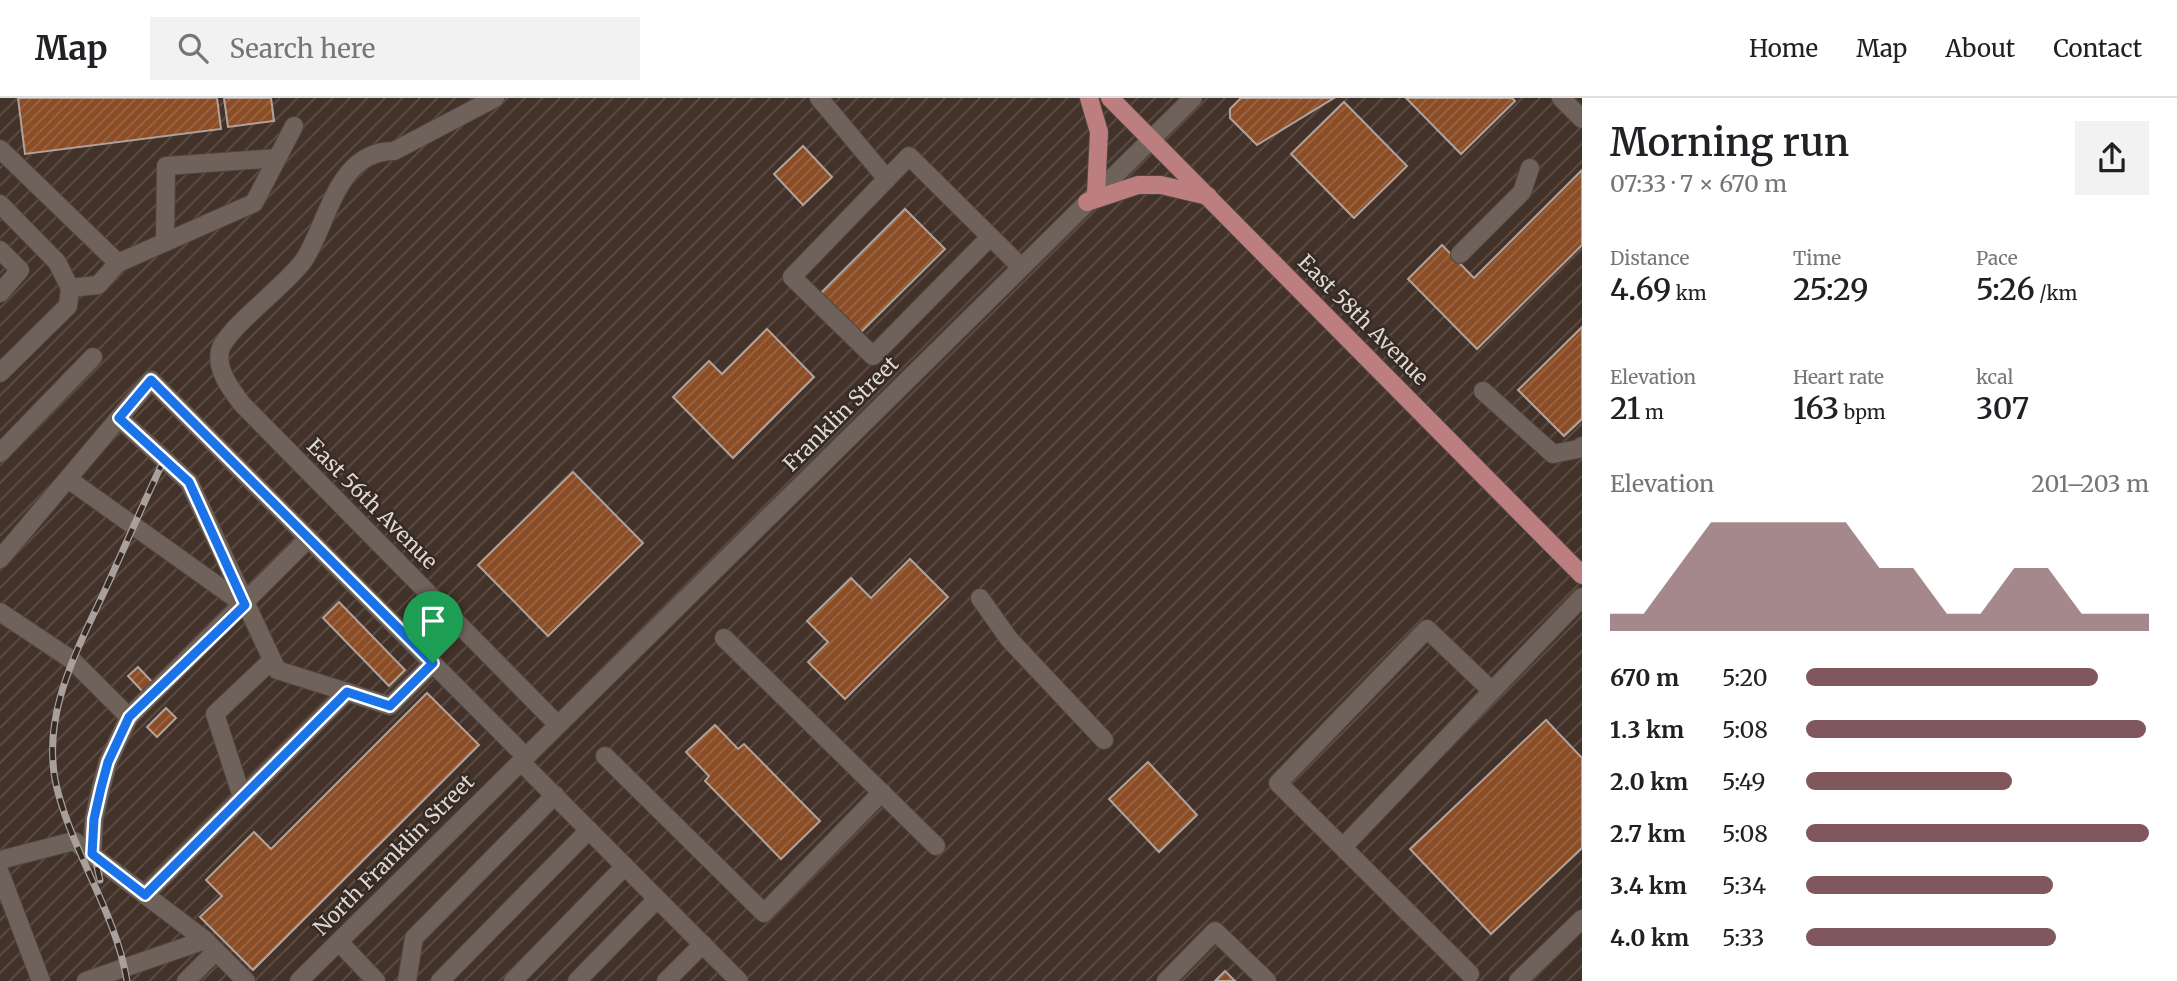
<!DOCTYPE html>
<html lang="en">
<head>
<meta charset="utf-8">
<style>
	body { margin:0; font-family:Merriweather,serif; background:#f2f2f2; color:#202124; height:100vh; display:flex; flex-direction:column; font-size:26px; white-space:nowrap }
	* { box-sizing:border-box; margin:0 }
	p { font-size:23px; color:#757577 }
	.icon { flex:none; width:38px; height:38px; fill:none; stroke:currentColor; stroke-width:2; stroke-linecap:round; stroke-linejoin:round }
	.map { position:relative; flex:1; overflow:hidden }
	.drawer { display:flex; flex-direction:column; background:#fff; width:595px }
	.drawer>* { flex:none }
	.pin { position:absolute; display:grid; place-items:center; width:60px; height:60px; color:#fff; margin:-72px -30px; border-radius:50% 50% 50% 0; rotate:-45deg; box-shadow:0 0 7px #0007 }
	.pin .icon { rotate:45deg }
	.round { display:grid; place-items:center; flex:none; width:74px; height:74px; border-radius:0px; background:#f2f2f2 }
	.head { display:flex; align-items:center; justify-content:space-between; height:119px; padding:0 28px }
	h1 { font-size:38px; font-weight:600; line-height:52px }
	.stats { display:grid; grid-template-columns:repeat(3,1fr); gap:10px; height:119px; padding:7px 28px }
	.stats div { display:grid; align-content:center }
	.stats b { font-size:30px; font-weight:600 }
	.stats small { font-size:19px; font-weight:400 }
	.stats p { font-size:19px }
	.chart { height:196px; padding:14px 28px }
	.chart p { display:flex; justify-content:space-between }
	.chart svg { width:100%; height:126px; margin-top:7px; fill:#7f575c; opacity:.7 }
	ul { padding:0 28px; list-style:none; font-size:23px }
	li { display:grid; grid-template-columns:112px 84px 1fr; align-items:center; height:52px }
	li i { height:18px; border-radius:9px; background:#7f575c }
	header { display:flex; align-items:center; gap:42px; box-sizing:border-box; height:98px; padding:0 35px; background:#fff; border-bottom:2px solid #e0e0e0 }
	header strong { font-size:33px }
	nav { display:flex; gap:38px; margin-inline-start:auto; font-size:24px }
	.search { width:490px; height:63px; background:#f2f2f2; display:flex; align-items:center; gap:18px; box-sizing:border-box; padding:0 24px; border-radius:0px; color:#757577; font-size:26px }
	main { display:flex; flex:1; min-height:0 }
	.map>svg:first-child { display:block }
	.industrial { fill:url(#industrial-furrows) }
	.building { fill:url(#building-hatch); stroke:#b1a39c; stroke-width:2 }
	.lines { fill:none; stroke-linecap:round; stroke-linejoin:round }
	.minor-casing { stroke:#4f4540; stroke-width:20 }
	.major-casing { stroke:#4f4540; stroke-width:20 }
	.minor { stroke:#6f625b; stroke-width:18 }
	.major { stroke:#bc7e7f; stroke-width:18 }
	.rail-casing { stroke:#a9a09b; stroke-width:7 }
	.rail { stroke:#352a24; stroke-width:4.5; stroke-dasharray:13; stroke-linecap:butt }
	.route-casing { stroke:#fff; stroke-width:14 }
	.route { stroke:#1a73e8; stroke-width:9 }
	.labels { text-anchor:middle; stroke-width:5; stroke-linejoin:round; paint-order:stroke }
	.street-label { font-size:21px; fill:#dfd7d3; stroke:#352a24 }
</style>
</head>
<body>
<header>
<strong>Map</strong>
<div class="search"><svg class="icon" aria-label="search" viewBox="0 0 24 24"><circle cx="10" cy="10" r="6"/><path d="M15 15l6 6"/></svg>Search here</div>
<nav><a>Home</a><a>Map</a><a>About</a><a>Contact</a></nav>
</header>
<main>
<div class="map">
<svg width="1582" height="883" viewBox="0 0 1582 883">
	<defs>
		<pattern id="industrial-furrows" width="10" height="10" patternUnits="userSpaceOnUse" patternTransform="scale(1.75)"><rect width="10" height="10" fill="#433229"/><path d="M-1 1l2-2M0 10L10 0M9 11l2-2" fill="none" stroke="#5e4f47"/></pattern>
		<pattern id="building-hatch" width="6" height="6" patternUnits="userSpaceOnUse" patternTransform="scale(1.75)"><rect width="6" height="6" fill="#8b4d26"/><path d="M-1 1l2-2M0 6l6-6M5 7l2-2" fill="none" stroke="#9b6645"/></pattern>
	</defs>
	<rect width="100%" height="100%" fill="#352a24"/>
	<rect class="industrial" x="0" y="0" width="1582" height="883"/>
	<g class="building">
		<polygon points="18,0 217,0 221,31 25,56"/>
		<polygon points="224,0 271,0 274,23 228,29"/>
		<polygon points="1241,0 1334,0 1257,47 1230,20 1230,11"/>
		<polygon points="1406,0 1512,0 1515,3 1461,56"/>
		<polygon points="1344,4 1407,68 1354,120 1291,56"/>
		<polygon points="803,48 832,79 803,107 774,76"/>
		<polygon points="1582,72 1582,147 1477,251 1408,181 1442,147 1474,180"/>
		<polygon points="905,111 945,151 860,235 821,195"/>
		<polygon points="1582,229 1582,321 1564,338 1518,292"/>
		<polygon points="767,231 814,279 733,360 673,299 709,263 722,276"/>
		<polygon points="573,374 643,445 548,538 478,467"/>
		<polygon points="910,461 948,499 845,601 808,564 828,544 807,523 851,480 871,500"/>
		<polygon points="339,504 405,572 389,588 323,520"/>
		<polygon points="138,569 155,587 145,596 128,578"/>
		<polygon points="427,595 479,647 253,872 200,819 222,798 206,782 254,734 271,751"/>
		<polygon points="166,610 176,620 157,639 147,629"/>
		<polygon points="1546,622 1582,660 1582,750 1491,836 1410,751"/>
		<polygon points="715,627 738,651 744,646 820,723 781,761 705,683 709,678 686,654"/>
		<polygon points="1148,664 1197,717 1159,754 1109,701"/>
		<polygon points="1225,873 1235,883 1215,883"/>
	</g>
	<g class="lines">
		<g class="minor-casing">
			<g id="minor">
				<path d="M 495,0 L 394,53 C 336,53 329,124 304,162 C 287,187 225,231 220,253 C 216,273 231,291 242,306 L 558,627"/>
				<polyline points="819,0 887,81"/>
				<polyline points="1561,0 1582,21"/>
				<polyline points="0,51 118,165 98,187 70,190"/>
				<polyline points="0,106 57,164 70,190"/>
				<polyline points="990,139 873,258 792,179 909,58 1021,169"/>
				<polyline points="165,144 166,68 277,60"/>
				<polyline points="0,152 20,172 0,195"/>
				<polyline points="1460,156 1522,94 1530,70"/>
				<polyline points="118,165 254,105 294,28"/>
				<polyline points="0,275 68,208 70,190"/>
				<polyline points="1483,293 1553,356 1578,351 1582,348"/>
				<polyline points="119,320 189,384 277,572 347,594"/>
				<polyline points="0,355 93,259"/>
				<polyline points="68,381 242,505"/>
				<polyline points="0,461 151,282 526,659"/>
				<polyline points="980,500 1009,541 1104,642"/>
				<polyline points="0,514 72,562 129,619"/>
				<polyline points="724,540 936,748"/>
				<polyline points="605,658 764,815 882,694"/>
				<polyline points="521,664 739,883"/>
				<polyline points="242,699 215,616 272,562"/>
				<polyline points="1343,749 1492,593"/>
				<polyline points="92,756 94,721 101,690 108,664 129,619 309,440"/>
				<polyline points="0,762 74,743 205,842 246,883"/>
				<polyline points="0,775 41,883"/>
				<polyline points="145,797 347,594 390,608 433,565"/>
				<polyline points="339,844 376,883"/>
				<polyline points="1470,876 1278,685 1427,531 1492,593 1582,499"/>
				<polyline points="86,883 205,842"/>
				<polyline points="186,883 216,853"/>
				<polyline points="299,883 1193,0"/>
				<polyline points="407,883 414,840 555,697"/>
				<polyline points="440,883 589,732"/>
				<polyline points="513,883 625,768"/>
				<polyline points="577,883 657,801"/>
				<polyline points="666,883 703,846"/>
				<polyline points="1166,883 1215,833 1267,883"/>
				<polyline points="1518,883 1582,821"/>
			</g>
		</g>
		<g class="major-casing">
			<g id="major">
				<polyline points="1089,0 1099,34 1096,96"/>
				<polyline points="1110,0 1582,477"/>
				<polyline points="1087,104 1138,87 1161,87 1208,98"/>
			</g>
		</g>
		<use href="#minor" class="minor"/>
		<use href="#major" class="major"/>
		<g class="rail-casing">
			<g id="rail">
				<path d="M 100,782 C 71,668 143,604 217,532"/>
				<path d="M 127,883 C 116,817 77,762 59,698 C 37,624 75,556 106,490 C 124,450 142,409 161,368"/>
			</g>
		</g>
		<use href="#rail" class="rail"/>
	</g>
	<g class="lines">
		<g class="route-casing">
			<polygon id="route" points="151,282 433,565 390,608 347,594 145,797 92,756 94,721 101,690 108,664 129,619 245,507 189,384 119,320"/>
		</g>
		<use href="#route" class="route"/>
	</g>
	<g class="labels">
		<g class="street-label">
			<text transform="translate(1363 222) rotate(45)" y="7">East 58th Avenue</text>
			<text transform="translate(841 316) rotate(-45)" y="7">Franklin Street</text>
			<text transform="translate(372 406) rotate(45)" y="7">East 56th Avenue</text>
			<text transform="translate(394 757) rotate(-45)" y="7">North Franklin Street</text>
		</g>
	</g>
</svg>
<div class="pin" style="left:433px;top:565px;background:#1e9e55"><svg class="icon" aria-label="arrive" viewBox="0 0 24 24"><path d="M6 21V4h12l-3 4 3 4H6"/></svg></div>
</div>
<section class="drawer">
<div class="head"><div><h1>Morning run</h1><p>07:33 · 7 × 670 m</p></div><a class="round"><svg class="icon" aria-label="share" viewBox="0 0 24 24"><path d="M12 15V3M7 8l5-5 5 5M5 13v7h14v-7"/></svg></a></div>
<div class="stats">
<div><p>Distance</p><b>4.69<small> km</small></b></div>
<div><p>Time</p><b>25:29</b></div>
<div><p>Pace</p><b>5:26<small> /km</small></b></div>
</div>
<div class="stats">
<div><p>Elevation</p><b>21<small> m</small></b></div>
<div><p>Heart rate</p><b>163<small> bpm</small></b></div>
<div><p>kcal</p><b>307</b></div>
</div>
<div class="chart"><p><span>Elevation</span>201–203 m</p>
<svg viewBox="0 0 160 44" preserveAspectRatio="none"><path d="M0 44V38L10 38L20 22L30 6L40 6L50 6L60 6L70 6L80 22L90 22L100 38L110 38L120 22L130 22L140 38L150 38L160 38V44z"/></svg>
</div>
<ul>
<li><b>670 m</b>5:20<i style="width:85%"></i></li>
<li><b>1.3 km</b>5:08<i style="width:99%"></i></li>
<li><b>2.0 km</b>5:49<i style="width:60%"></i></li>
<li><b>2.7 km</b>5:08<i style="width:100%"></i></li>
<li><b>3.4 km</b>5:34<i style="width:72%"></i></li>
<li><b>4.0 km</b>5:33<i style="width:73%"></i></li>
</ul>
</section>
</main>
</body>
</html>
